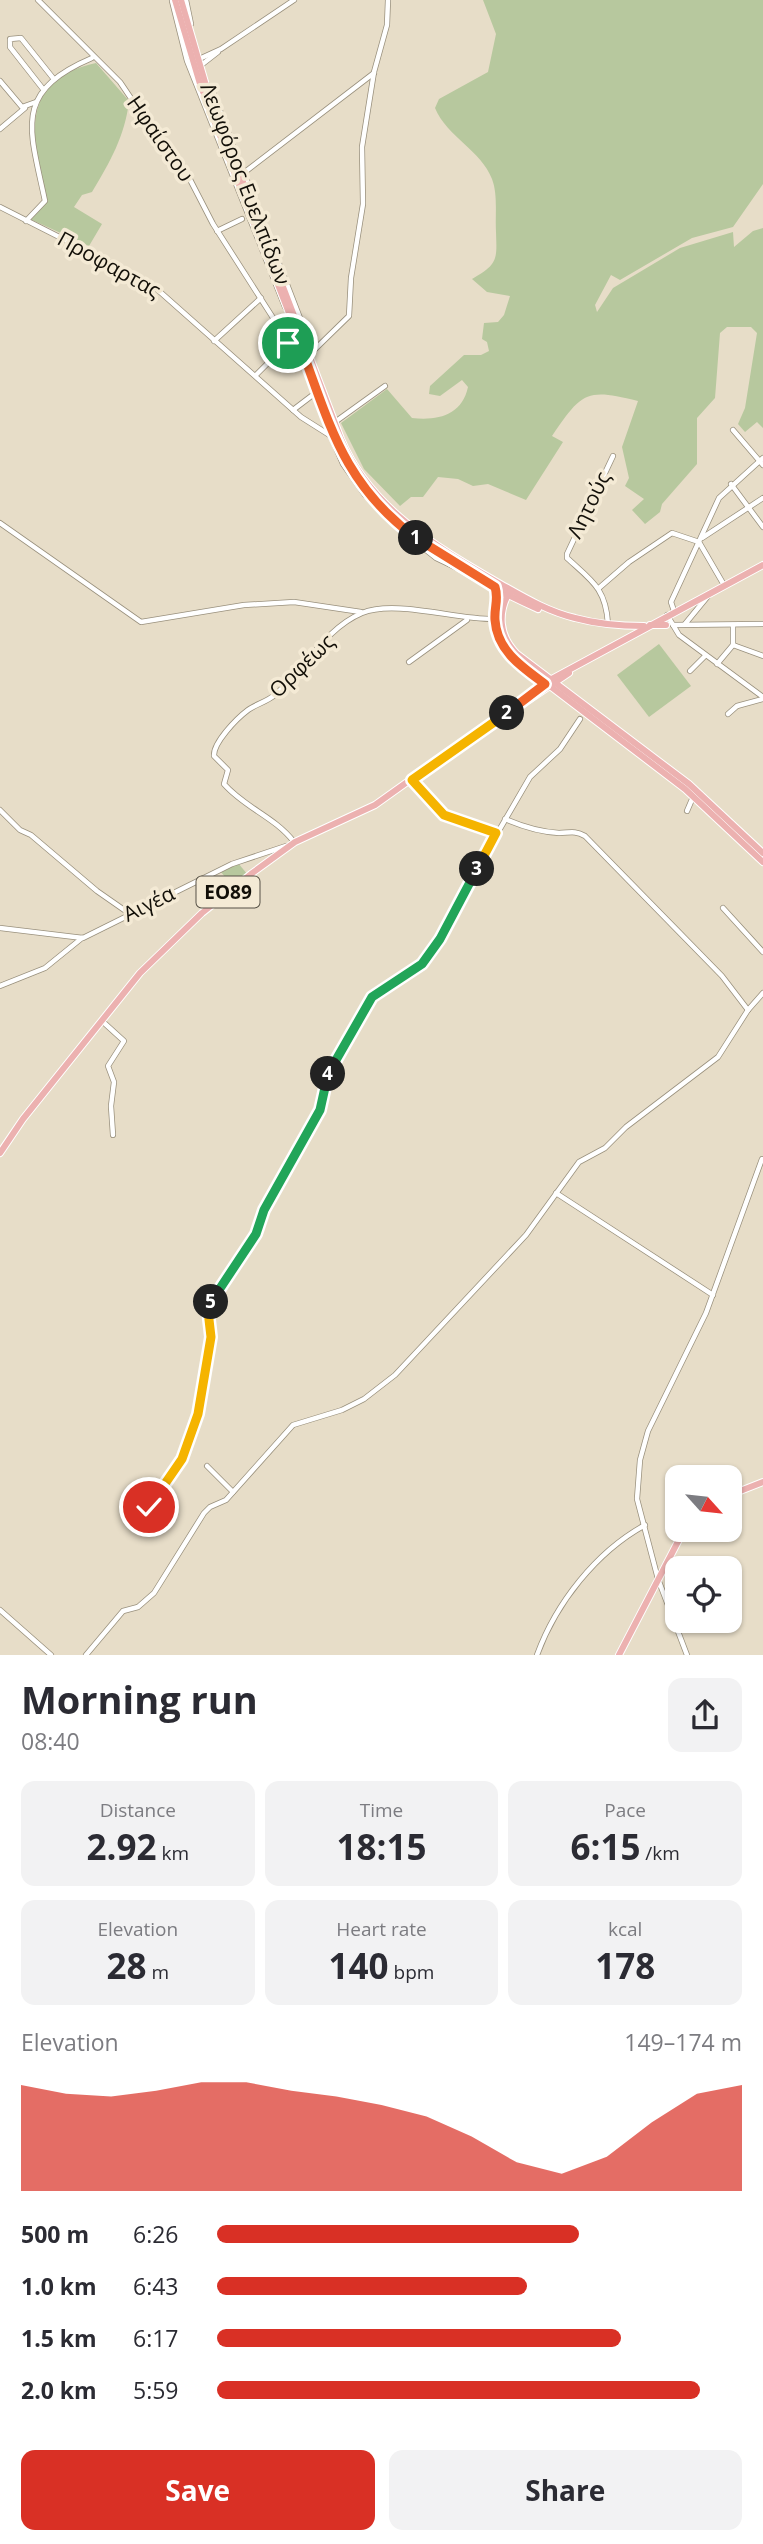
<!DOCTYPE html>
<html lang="en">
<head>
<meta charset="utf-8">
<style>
	body { margin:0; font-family:"Open Sans",sans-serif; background:#f2f2f3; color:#2b2b33; height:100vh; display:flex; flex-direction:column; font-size:26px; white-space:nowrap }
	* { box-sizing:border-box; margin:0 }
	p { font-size:23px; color:#7c7c81 }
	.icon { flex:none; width:38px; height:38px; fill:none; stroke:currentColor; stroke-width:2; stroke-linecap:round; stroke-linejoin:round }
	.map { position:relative; height:1655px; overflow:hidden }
	.sheet { display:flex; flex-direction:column; background:#fff; flex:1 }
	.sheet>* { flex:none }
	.needle { width:46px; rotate:117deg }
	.buttons { position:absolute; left:665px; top:1465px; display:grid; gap:14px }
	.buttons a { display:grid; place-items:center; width:77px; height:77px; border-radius:14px; background:#fff; box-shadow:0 2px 5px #0004; font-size:35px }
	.pin { position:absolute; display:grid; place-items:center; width:60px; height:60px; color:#fff; margin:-30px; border:4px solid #fff; border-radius:50%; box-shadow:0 2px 7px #0007 }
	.km { position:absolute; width:35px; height:35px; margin:-18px; border-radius:50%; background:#222; color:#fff; font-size:19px; line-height:35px; text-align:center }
	.round { display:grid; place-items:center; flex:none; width:74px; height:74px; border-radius:14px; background:#f2f2f3 }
	.summary { display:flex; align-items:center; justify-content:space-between; height:119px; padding:0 21px }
	h1 { font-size:38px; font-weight:700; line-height:52px }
	.stats { display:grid; grid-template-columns:repeat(3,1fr); gap:10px; height:119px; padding:7px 21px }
	.stats div { display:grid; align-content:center; border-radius:14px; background:#f2f2f3; text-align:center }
	.stats b { font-size:35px; font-weight:700 }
	.stats small { font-size:19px; font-weight:400 }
	.stats p { font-size:19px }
	.chart { height:196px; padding:14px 21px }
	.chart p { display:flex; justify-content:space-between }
	.chart svg { width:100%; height:126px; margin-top:7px; fill:#d93025; opacity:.7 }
	.primary-button { display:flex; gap:14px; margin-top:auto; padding:14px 21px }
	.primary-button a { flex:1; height:80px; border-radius:14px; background:#d93025; color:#fff; font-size:28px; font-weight:700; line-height:80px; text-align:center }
	.primary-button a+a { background:#f2f2f3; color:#2b2b33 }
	ul { padding:0 21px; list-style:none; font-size:23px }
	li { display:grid; grid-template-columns:112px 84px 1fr; align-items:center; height:52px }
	li i { height:18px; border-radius:9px; background:#d93025 }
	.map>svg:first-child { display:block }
	.green { fill:#b7c89e }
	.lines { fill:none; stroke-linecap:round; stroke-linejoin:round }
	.minor-casing { stroke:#99907d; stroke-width:6 }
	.major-casing { stroke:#fff; stroke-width:8 }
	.minor { stroke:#fff; stroke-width:4.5 }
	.major { stroke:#ecb1b0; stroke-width:6 }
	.split-1-casing { stroke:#fff; stroke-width:14 }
	.split-2-casing { stroke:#fff; stroke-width:14 }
	.split-3-casing { stroke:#fff; stroke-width:14 }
	.split-4-casing { stroke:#fff; stroke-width:14 }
	.split-5-casing { stroke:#fff; stroke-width:14 }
	.split-6-casing { stroke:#fff; stroke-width:14 }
	.split-1 { stroke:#f0652b; stroke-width:9 }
	.split-2 { stroke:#f0652b; stroke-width:9 }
	.split-3 { stroke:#f5b400; stroke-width:9 }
	.split-4 { stroke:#22a559; stroke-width:9 }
	.split-5 { stroke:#22a559; stroke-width:9 }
	.split-6 { stroke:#f5b400; stroke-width:9 }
	.labels { text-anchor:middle; stroke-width:7; stroke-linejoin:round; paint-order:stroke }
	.shield { fill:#f4ead5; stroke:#565146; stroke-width:2 }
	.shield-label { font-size:19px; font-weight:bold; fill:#120f08 }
	.street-label { font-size:21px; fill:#120f08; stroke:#f4ead5 }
</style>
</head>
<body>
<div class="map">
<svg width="763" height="1655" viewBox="0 0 763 1655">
	<rect width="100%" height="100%" fill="#e7ddc8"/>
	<g class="green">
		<path d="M 483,0 L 763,0 L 763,184 L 733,227 L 692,238 L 620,280 L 611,275 L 595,305 L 597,312 L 613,288 L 680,248 L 733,232 L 734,247 L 753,231 L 763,228 L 763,428 L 757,422 L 745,432 L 738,424 L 745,408 L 757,333 L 751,327 L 727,327 L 720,333 L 715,398 L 697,418 L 697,464 L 662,504 L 660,512 L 645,524 L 632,510 L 644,499 L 625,486 L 629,478 L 622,447 L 638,401 C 586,388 582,392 552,436 L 563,442 L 526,500 L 488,484 L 473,486 L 458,479 L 438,477 L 423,497 L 411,497 L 400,506 L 364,469 L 341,423 L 387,389 L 412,418 C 438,421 462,415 468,387 L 462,380 L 440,396 L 429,394 L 430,386 L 464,355 L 481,355 L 489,351 L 487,342 L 482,339 L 484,323 L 498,322 L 504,315 L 510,296 L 487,292 L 472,279 C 498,264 497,260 496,232 C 495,214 498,195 492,179 C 481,150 447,137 435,108 L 439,99 L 488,72 L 496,34 Z"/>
		<path d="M 96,63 L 129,101 C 125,136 110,162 92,192 L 82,195 L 74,207 L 102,224 L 89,246 L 30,219 L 46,202 C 33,139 16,81 96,63 Z"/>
		<polygon points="659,644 691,686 649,717 617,675"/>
		<polygon points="238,863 248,875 233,886 220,871"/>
	</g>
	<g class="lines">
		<g class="minor-casing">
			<g id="minor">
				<polyline points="38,0 120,82 155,134 182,164 213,224 284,335 293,341 300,342"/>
				<polyline points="186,0 191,24"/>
				<polyline points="172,1 187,61 285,307"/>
				<polyline points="197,60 221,49 294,0"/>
				<polyline points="200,66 218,52"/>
				<polyline points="0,81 22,107 36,102"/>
				<polyline points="206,83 212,89 238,159 238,165"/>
				<polyline points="43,89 10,47 10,39 21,38 53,78"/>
				<polyline points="0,129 25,108"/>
				<polyline points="0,207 150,283 301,417 331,436 343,464 365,495"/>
				<path d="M 26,221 L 45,201 C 30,129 12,92 92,58"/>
				<polyline points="217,231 242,219"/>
				<polyline points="299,325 300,318 246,178 241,175 374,73"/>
				<polyline points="214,341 261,298"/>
				<polyline points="310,354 349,316 351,278 363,204 362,147 374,72 387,25 388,0"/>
				<polyline points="256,375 288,343 284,338"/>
				<polyline points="293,410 318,391"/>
				<polyline points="335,422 385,386"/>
				<polyline points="733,430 763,465"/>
				<polyline points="731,484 763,527"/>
				<polyline points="0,523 141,622 244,605 294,602 361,612"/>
				<polyline points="702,538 763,498"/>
				<polyline points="412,539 436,558 457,568"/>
				<polyline points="599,588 629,562 672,533 699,542 724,585"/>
				<polyline points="674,611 671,602 719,498 763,458"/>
				<polyline points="667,615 679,635 763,697"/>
				<path d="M 608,624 C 606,588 591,580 567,558 L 567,554 L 613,456"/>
				<polyline points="685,624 708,596"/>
				<polyline points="673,625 763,624"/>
				<polyline points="733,645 763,656"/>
				<polyline points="409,662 467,620"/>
				<polyline points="717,664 733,645 733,625"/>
				<polyline points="690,671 705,656"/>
				<polyline points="728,714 737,706 763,699"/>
				<polyline points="412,780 444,815 496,833"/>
				<polyline points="0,810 20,830 31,835 97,891 130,914"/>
				<polyline points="687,811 693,797"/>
				<path d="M 505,819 C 521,826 540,832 559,833 C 570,833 574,830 585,836 L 722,976 L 748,1010"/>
				<path d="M 294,842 C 275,817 245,808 224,784 L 228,770 L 214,756 C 213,743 236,719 248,710 C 256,704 267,702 276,694 C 304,669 326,628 362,613 C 395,599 457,620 495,619"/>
				<polyline points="723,908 763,952"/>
				<polyline points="0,928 83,938 232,864 286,846"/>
				<polyline points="0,986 45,968 82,938"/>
				<polyline points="102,1021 124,1041 108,1066 114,1082 111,1106 113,1135"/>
				<polyline points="556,1193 713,1295"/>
				<polyline points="207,1466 233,1492"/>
				<polyline points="144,1515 182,1459 198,1414 211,1337 209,1306 256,1234 264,1210 320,1110 325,1080 338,1053 372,997 422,964 440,939 458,901 530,777 560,749 580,719"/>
				<polyline points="0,1610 51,1655"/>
				<polyline points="86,1655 123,1611 138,1607 154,1593 204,1513 210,1507 226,1500 293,1425 342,1410 364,1399 395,1375 526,1235 579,1162 605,1148 626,1127 718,1057 748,1010 763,993"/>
				<path d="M 537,1655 C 556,1603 596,1552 645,1525"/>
				<polyline points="687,1655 658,1579 637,1499 640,1460 648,1431 706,1313 762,1159"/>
			</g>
		</g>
		<g class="major-casing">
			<g id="major">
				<path d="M 175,0 L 200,84 L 350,470 C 393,535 469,578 538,609"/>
				<path d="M 181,0 L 205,82 L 341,439 C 370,508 435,546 497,582 C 522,596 546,611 575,618 C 597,624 621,626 644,626"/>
				<path d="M 505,588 C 492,611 493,632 508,654 L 685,789 L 763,862"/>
				<path d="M 510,591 C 497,613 499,636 517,654 L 689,784 L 763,853"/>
				<polyline points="650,625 666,625"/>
				<polyline points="529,700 569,673"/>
				<polyline points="0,1153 23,1119 140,973 202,913 251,874 295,842 375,805 550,680 763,565"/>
				<polyline points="730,1495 763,1482"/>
				<polyline points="619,1655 684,1530"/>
			</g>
		</g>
		<use href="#minor" class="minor"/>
		<use href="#major" class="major"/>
	</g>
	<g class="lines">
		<g class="split-1-casing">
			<path id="split-1" d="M 288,343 L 284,335 L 299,342 C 330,424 342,483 416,538"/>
		</g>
		<g class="split-2-casing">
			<path id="split-2" d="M 416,538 L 495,587 C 499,599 494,607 495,620 C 497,651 522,667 545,684 L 507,713"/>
		</g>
		<g class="split-3-casing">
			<polyline id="split-3" points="477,869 496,833 444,815 412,780 507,713"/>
		</g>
		<g class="split-4-casing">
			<polyline id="split-4" points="328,1074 372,997 422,964 440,939 477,869"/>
		</g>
		<g class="split-5-casing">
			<polyline id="split-5" points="211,1302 256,1234 264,1210 320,1110 328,1074"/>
		</g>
		<g class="split-6-casing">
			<polyline id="split-6" points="149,1507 182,1459 198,1414 211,1337 208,1311 211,1302"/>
		</g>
		<use href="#split-1" class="split-1"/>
		<use href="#split-2" class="split-2"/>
		<use href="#split-3" class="split-3"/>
		<use href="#split-4" class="split-4"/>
		<use href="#split-5" class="split-5"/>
		<use href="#split-6" class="split-6"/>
	</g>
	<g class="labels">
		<rect class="shield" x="196.5" y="876.5" width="63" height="31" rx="5"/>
		<g class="shield-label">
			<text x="228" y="899">ΕΟ89</text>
		</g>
		<g class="street-label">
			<text transform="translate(160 139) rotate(55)" y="7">Ηφαίστου</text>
			<text transform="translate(245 184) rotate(69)" y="7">Λεωφόρος Ευελπίδων</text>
			<text transform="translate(109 265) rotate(29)" y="7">Προφαρτας</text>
			<text transform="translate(589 505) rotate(-64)" y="7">Λητούς</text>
			<text transform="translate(302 666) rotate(-44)" y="7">Ορφέως</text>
			<text transform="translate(149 904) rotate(-26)" y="7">Αιγέα</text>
		</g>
	</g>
</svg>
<div class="buttons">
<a><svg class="needle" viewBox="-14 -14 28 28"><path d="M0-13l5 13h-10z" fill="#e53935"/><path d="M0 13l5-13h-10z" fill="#7c7c81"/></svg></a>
<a><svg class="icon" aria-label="locate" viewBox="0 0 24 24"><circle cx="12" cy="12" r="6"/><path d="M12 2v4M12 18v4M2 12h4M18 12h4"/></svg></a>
</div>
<div class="pin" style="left:288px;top:343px;background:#1e9e55"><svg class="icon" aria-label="arrive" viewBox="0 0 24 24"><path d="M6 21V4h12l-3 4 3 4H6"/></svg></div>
<div class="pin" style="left:149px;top:1507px;background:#d93025"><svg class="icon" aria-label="check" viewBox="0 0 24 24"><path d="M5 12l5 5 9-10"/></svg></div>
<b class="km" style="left:416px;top:538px">1</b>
<b class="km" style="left:507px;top:713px">2</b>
<b class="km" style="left:477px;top:869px">3</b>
<b class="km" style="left:328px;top:1074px">4</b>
<b class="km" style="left:211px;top:1302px">5</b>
</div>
<section class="sheet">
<div class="summary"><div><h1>Morning run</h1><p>08:40</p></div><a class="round"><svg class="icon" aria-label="share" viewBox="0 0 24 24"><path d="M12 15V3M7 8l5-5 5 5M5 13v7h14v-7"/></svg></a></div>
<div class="stats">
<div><p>Distance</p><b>2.92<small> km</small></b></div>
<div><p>Time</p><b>18:15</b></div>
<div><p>Pace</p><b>6:15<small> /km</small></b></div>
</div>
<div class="stats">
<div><p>Elevation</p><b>28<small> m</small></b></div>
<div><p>Heart rate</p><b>140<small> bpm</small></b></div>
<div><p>kcal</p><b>178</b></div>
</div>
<div class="chart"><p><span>Elevation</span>149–174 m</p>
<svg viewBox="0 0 160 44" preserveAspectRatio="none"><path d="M0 44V7L10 10L20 11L30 9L40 6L50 6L60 9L70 11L80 14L90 18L100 25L110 34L120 38L130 32L140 20L150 10L160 7V44z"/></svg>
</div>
<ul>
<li><b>500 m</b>6:26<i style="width:69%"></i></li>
<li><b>1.0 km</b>6:43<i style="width:59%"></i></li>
<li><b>1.5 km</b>6:17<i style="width:77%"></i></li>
<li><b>2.0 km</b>5:59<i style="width:92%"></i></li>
</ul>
<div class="primary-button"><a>Save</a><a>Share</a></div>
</section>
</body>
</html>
